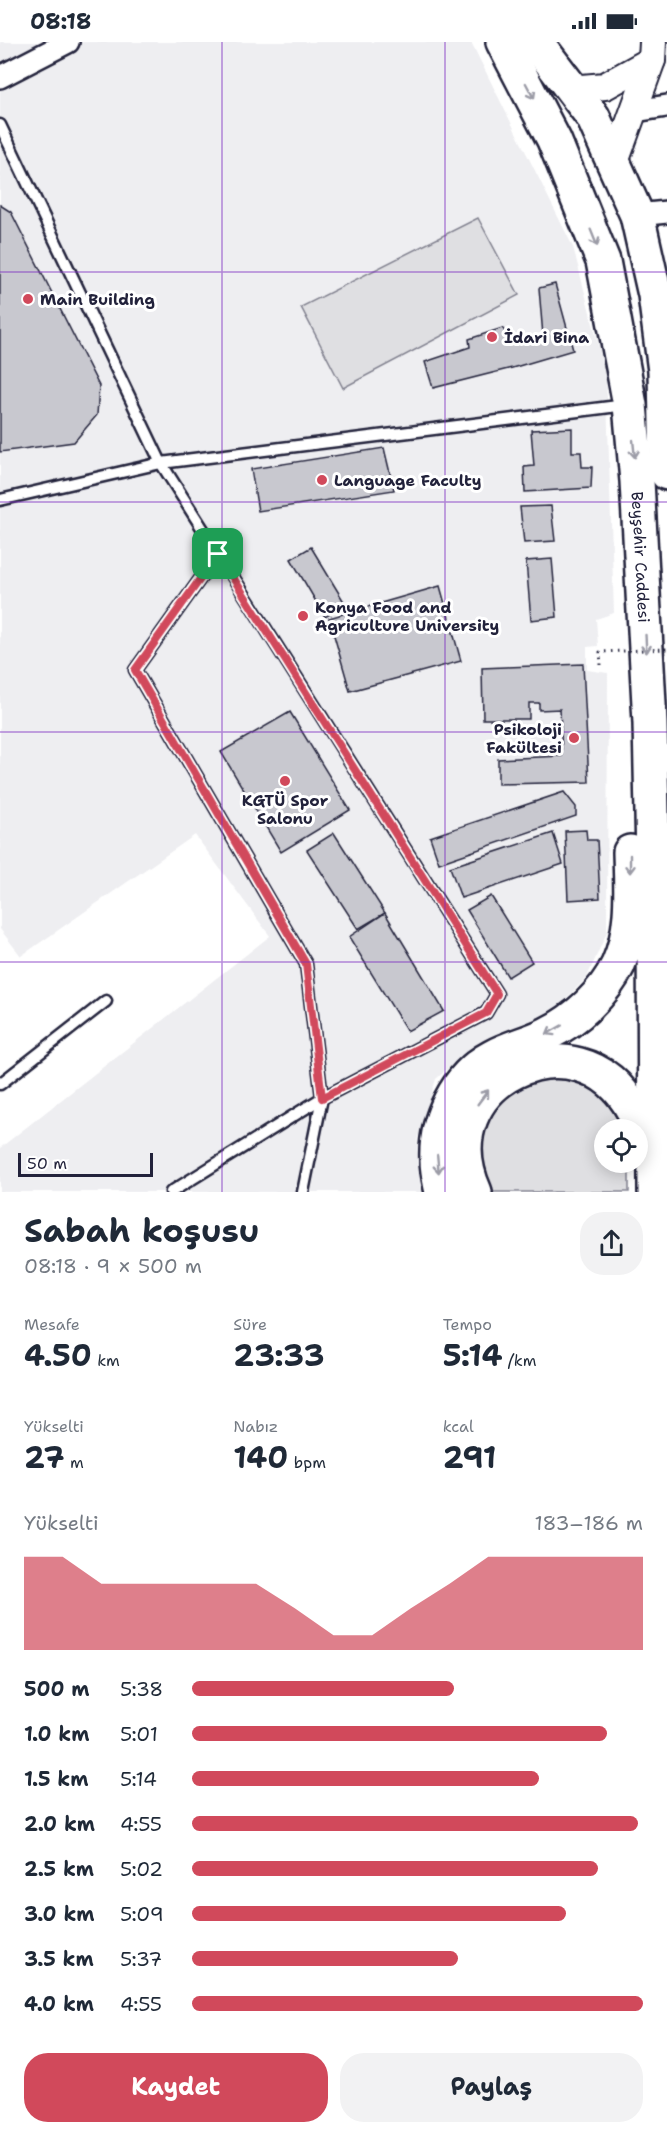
<!DOCTYPE html>
<html lang="tr">
<head>
<meta charset="utf-8">
<style>
	body { margin:0; font-family:"Shantell Sans",sans-serif; background:#f2f2f3; color:#1f2937; height:100vh; display:flex; flex-direction:column; font-size:22px; white-space:nowrap }
	* { box-sizing:border-box; margin:0 }
	p { font-size:20px; color:#747a83 }
	.icon { flex:none; width:33px; height:33px; fill:none; stroke:currentColor; stroke-width:2; stroke-linecap:round; stroke-linejoin:round }
	.map { position:relative; height:1150px; overflow:hidden }
	.sheet { display:flex; flex-direction:column; background:#fff; flex:1 }
	.sheet>* { flex:none }
	.controls { position:absolute; left:594px; top:1077px; display:grid; gap:12px }
	.controls a { display:grid; place-items:center; width:54px; height:54px; border-radius:50%; background:#fff; box-shadow:0 3px 15px #0003; font-size:30px }
	.scale { position:absolute; left:18px; bottom:15px; width:135px; box-sizing:border-box; padding-left:6px; border:3px solid #22223b; border-top:0; font-size:16px; line-height:21px; white-space:nowrap; color:#22223b; -webkit-text-stroke:4px #fff; paint-order:stroke }
	.pin { position:absolute; display:grid; place-items:center; width:51px; height:51px; color:#fff; margin:-26px; border-radius:12px; box-shadow:0 3px 9px #0006 }
	.round { display:grid; place-items:center; flex:none; width:63px; height:63px; border-radius:24px; background:#f2f2f3 }
	.headline { display:flex; align-items:center; justify-content:space-between; height:102px; padding:0 24px }
	h1 { font-size:33px; font-weight:700; line-height:45px }
	.stats { display:grid; grid-template-columns:repeat(3,1fr); gap:9px; height:102px; padding:6px 24px }
	.stats div { display:grid; align-content:center }
	.stats b { font-size:30px; font-weight:700 }
	.stats small { font-size:16px; font-weight:400 }
	.stats p { font-size:16px }
	.chart { height:168px; padding:12px 24px }
	.chart p { display:flex; justify-content:space-between }
	.chart svg { width:100%; height:108px; margin-top:6px; fill:#d1495b; opacity:.7 }
	.button { display:flex; gap:12px; margin-top:auto; padding:12px 24px }
	.button a { flex:1; height:69px; border-radius:24px; background:#d1495b; color:#fff; font-size:24px; font-weight:700; line-height:69px; text-align:center }
	.button a+a { background:#f2f2f3; color:#1f2937 }
	ul { padding:0 24px; list-style:none; font-size:20px }
	li { display:grid; grid-template-columns:96px 72px 1fr; align-items:center; height:45px }
	li i { height:15px; border-radius:8px; background:#d1495b }
	.status { display:flex; justify-content:space-between; align-items:center; height:42px; padding:0 30px; background:#fff; direction:ltr }
	.status svg { height:16px; fill:currentColor }
	.map>svg:first-child { display:block }
	.built { fill:#eeeef1 }
	.green { fill:#dfdfe2; stroke:#80808e; stroke-width:1.5 }
	.building { fill:#c8c8cf; stroke:#22223b; stroke-width:1.5 }
	.lines { fill:none; stroke-linecap:round; stroke-linejoin:round }
	.service-casing { stroke:#22223b; stroke-width:15 }
	.minor-casing { stroke:#22223b; stroke-width:26 }
	.tertiary-casing { stroke:#22223b; stroke-width:30 }
	.primary-casing { stroke:#22223b; stroke-width:38 }
	.service { stroke:#fff; stroke-width:10 }
	.minor { stroke:#fff; stroke-width:21 }
	.tertiary { stroke:#fff; stroke-width:26 }
	.primary { stroke:#fff; stroke-width:33 }
	.path-bridge { stroke:#22223b; stroke-width:3; stroke-dasharray:1.5 4.5; stroke-linecap:butt }
	.oneway { stroke:#9c9ca7 }
	.route-casing { stroke:#fff; stroke-width:12 }
	.route { stroke:#d1495b; stroke-width:8 }
	.grid { fill:none; stroke:#7b2cbf; stroke-width:1.5; stroke-opacity:0.55 }
	.poi-dot { fill:#d1495b; stroke:#fff; stroke-width:2 }
	.labels { text-anchor:middle; stroke-width:6; stroke-linejoin:round; paint-order:stroke }
	.poi-label { font-size:16px; font-weight:bold; fill:#22223b; stroke:#fff; text-anchor:start }
	.street-label { font-size:16px; fill:#22223b; stroke:#fff }
</style>
</head>
<body>
<div class="status"><b>08:18</b><svg viewBox="0 0 49 12"><path d="M0 12V9h3v3zM5 12V6h3v6zM10 12V3h3v9zM15 12V0h3v12zM26 1h20v11H26zM47 4h2v5h-2z"/></svg></div>
<div class="map">
<svg width="667" height="1150" viewBox="0 0 667 1150">
	<rect width="100%" height="100%" fill="#fff"/>
	<filter id="ink" filterUnits="userSpaceOnUse"><feTurbulence type="fractalNoise" baseFrequency=".0167" numOctaves="2"/><feDisplacementMap in="SourceGraphic" scale="12" xChannelSelector="R" yChannelSelector="G"/><feConvolveMatrix kernelMatrix="1 2 1 2 8 2 1 2 1" color-interpolation-filters="sRGB"/></filter>
	<g filter="url(#ink)">
		<polygon class="built" points="0,0 471,0 573,205 606,332 607,357 614,571 596,577 598,604 587,605 587,628 608,631 607,890 587,935 548,975 470,1007 436,1037 417,1098 425,1150 0,1150 0,1106 270,894 195,793 21,914 0,887"/>
		<g class="green">
			<polygon points="478,176 519,253 343,346 301,265"/>
			<polygon points="521,1034 592,1039 616,1062 626,1087 604,1088 604,1120 629,1121 629,1150 482,1150 479,1074"/>
		</g>
		<g class="building">
			<polygon points="0,163 11,170 99,344 97,373 74,400 0,410"/>
			<polygon points="555,242 573,308 512,326 433,346 425,320 470,305 469,297 502,286 518,302 543,294 539,246"/>
			<polygon points="572,386 572,410 581,410 582,425 592,425 591,446 525,450 524,425 534,424 531,388"/>
			<polygon points="384,406 394,448 258,469 251,427"/>
			<polygon points="551,464 555,499 524,501 520,465"/>
			<polygon points="311,505 346,563 325,575 291,517"/>
			<polygon points="552,517 557,575 531,578 526,519"/>
			<polygon points="440,544 461,619 350,649 329,576"/>
			<polygon points="583,622 589,740 498,742 498,717 562,714 560,667 539,668 539,661 529,661 529,677 483,677 482,626"/>
			<polygon points="290,670 350,768 281,810 221,710"/>
			<polygon points="564,750 576,765 576,774 439,821 430,795"/>
			<polygon points="586,788 587,798 597,798 600,856 568,858 565,789"/>
			<polygon points="334,791 385,871 358,887 307,808"/>
			<polygon points="553,791 563,822 461,856 450,825"/>
			<polygon points="491,854 532,920 508,935 467,868"/>
			<polygon points="385,871 444,969 407,989 349,895"/>
		</g>
		<g class="lines">
			<g class="service-casing">
				<g id="service">
					<polyline points="0,83 161,421 497,952 486,971 322,1056 171,1150"/>
					<polyline points="0,458 161,421 626,363"/>
					<polyline points="218,512 135,628 306,922 322,1056 303,1150"/>
					<polyline points="0,1042 106,959"/>
				</g>
			</g>
			<g class="minor-casing">
				<g id="minor">
					<polyline points="0,35 68,0"/>
					<polyline points="635,69 667,64"/>
					<polyline points="637,173 667,170"/>
				</g>
			</g>
			<g class="tertiary-casing">
				<g id="tertiary">
					<polyline points="570,47 605,44 652,18"/>
					<polyline points="614,123 652,18 653,0"/>
				</g>
			</g>
			<g class="primary-casing">
				<g id="primary">
					<path id="s1" d="M 503,0 L 554,98 L 603,219 L 630,363 L 637,439 L 650,681 L 654,862 L 655,1150"/>
					<polyline points="536,0 593,75 637,173 655,253 665,329 667,431"/>
					<path d="M 442,1150 C 440,1140 437,1129 437,1118 C 435,1079 456,1034 492,1015 C 510,1005 530,1001 547,992 C 576,978 604,952 618,923 C 634,887 631,849 630,810"/>
					<path d="M 475,1150 C 425,1039 579,967 633,1068 C 640,1080 642,1094 644,1108"/>
				</g>
			</g>
			<use href="#service" class="service"/>
			<use href="#minor" class="minor"/>
			<use href="#tertiary" class="tertiary"/>
			<use href="#primary" class="primary"/>
			<polyline class="path-bridge" points="601,623 600,610 667,607"/>
		</g>
		<defs><path id="oneway-shaft" d="M-6 0H5M1.5-3L5.5 0L1.5 3" fill="none" stroke-width="1.6" stroke-linecap="round" stroke-linejoin="round" transform="scale(1.5)"/></defs>
		<g class="oneway">
			<use href="#oneway-shaft" transform="translate(530 49) rotate(62)"/>
			<use href="#oneway-shaft" transform="translate(594 196) rotate(68)"/>
			<use href="#oneway-shaft" transform="translate(634 407) rotate(84)"/>
			<use href="#oneway-shaft" transform="translate(646 602) rotate(87)"/>
			<use href="#oneway-shaft" transform="translate(630 822) rotate(90)"/>
			<use href="#oneway-shaft" transform="translate(554 988) rotate(150)"/>
			<use href="#oneway-shaft" transform="translate(483 1055) rotate(-53)"/>
			<use href="#oneway-shaft" transform="translate(438 1122) rotate(85)"/>
		</g>
	</g>
	<g class="lines" filter="url(#ink)">
		<g class="route-casing">
			<polygon id="route" points="218,512 497,952 486,971 322,1056 306,922 135,628"/>
		</g>
		<use href="#route" class="route"/>
	</g>
	<path class="grid" d="M 222,0 L 222,1150M 445,0 L 445,1150M 0,230 L 667,230M 0,460 L 667,460M 0,690 L 667,690M 0,920 L 667,920"/>
	<g class="poi-dot">
		<circle cx="28" cy="257" r="6"/>
		<circle cx="492" cy="295" r="6"/>
		<circle cx="322" cy="438" r="6"/>
		<circle cx="303" cy="574" r="6"/>
		<circle cx="574" cy="696" r="6"/>
		<circle cx="285" cy="739" r="6"/>
	</g>
	<g class="labels">
		<g class="poi-label">
			<text x="40" y="263">Main Building</text>
			<text x="504" y="301">İdari Bina</text>
			<text x="334" y="444">Language Faculty</text>
			<text x="315" y="571">Konya Food and<tspan x="315" dy="18">Agriculture University</tspan></text>
			<text x="562" y="693" text-anchor="end">Psikoloji<tspan x="562" dy="18">Fakültesi</tspan></text>
			<text x="285" y="764" text-anchor="middle">KGTÜ Spor<tspan x="285" dy="18">Salonu</tspan></text>
		</g>
		<g class="street-label">
			<text dy="6" stroke="none"><textPath href="#s1" startOffset="540">Beyşehir Caddesi</textPath></text>
		</g>
	</g>
</svg>
<div class="controls">
<a><svg class="icon" aria-label="locate" viewBox="0 0 24 24"><circle cx="12" cy="12" r="6"/><path d="M12 2v4M12 18v4M2 12h4M18 12h4"/></svg></a>
</div>
<div class="scale">50 m</div>
<div class="pin" style="left:218px;top:512px;background:#1e9e55"><svg class="icon" aria-label="arrive" viewBox="0 0 24 24"><path d="M6 21V4h12l-3 4 3 4H6"/></svg></div>
</div>
<section class="sheet">
<div class="headline"><div><h1>Sabah koşusu</h1><p>08:18 · 9 × 500 m</p></div><a class="round"><svg class="icon" aria-label="share" viewBox="0 0 24 24"><path d="M12 15V3M7 8l5-5 5 5M5 13v7h14v-7"/></svg></a></div>
<div class="stats">
<div><p>Mesafe</p><b>4.50<small> km</small></b></div>
<div><p>Süre</p><b>23:33</b></div>
<div><p>Tempo</p><b>5:14<small> /km</small></b></div>
</div>
<div class="stats">
<div><p>Yükselti</p><b>27<small> m</small></b></div>
<div><p>Nabız</p><b>140<small> bpm</small></b></div>
<div><p>kcal</p><b>291</b></div>
</div>
<div class="chart"><p><span>Yükselti</span>183–186 m</p>
<svg viewBox="0 0 160 44" preserveAspectRatio="none"><path d="M0 44V6L10 6L20 17L30 17L40 17L50 17L60 17L70 27L80 38L90 38L100 27L110 17L120 6L130 6L140 6L150 6L160 6V44z"/></svg>
</div>
<ul>
<li><b>500 m</b>5:38<i style="width:58%"></i></li>
<li><b>1.0 km</b>5:01<i style="width:92%"></i></li>
<li><b>1.5 km</b>5:14<i style="width:77%"></i></li>
<li><b>2.0 km</b>4:55<i style="width:99%"></i></li>
<li><b>2.5 km</b>5:02<i style="width:90%"></i></li>
<li><b>3.0 km</b>5:09<i style="width:83%"></i></li>
<li><b>3.5 km</b>5:37<i style="width:59%"></i></li>
<li><b>4.0 km</b>4:55<i style="width:100%"></i></li>
</ul>
<div class="button"><a>Kaydet</a><a>Paylaş</a></div>
</section>
</body>
</html>
